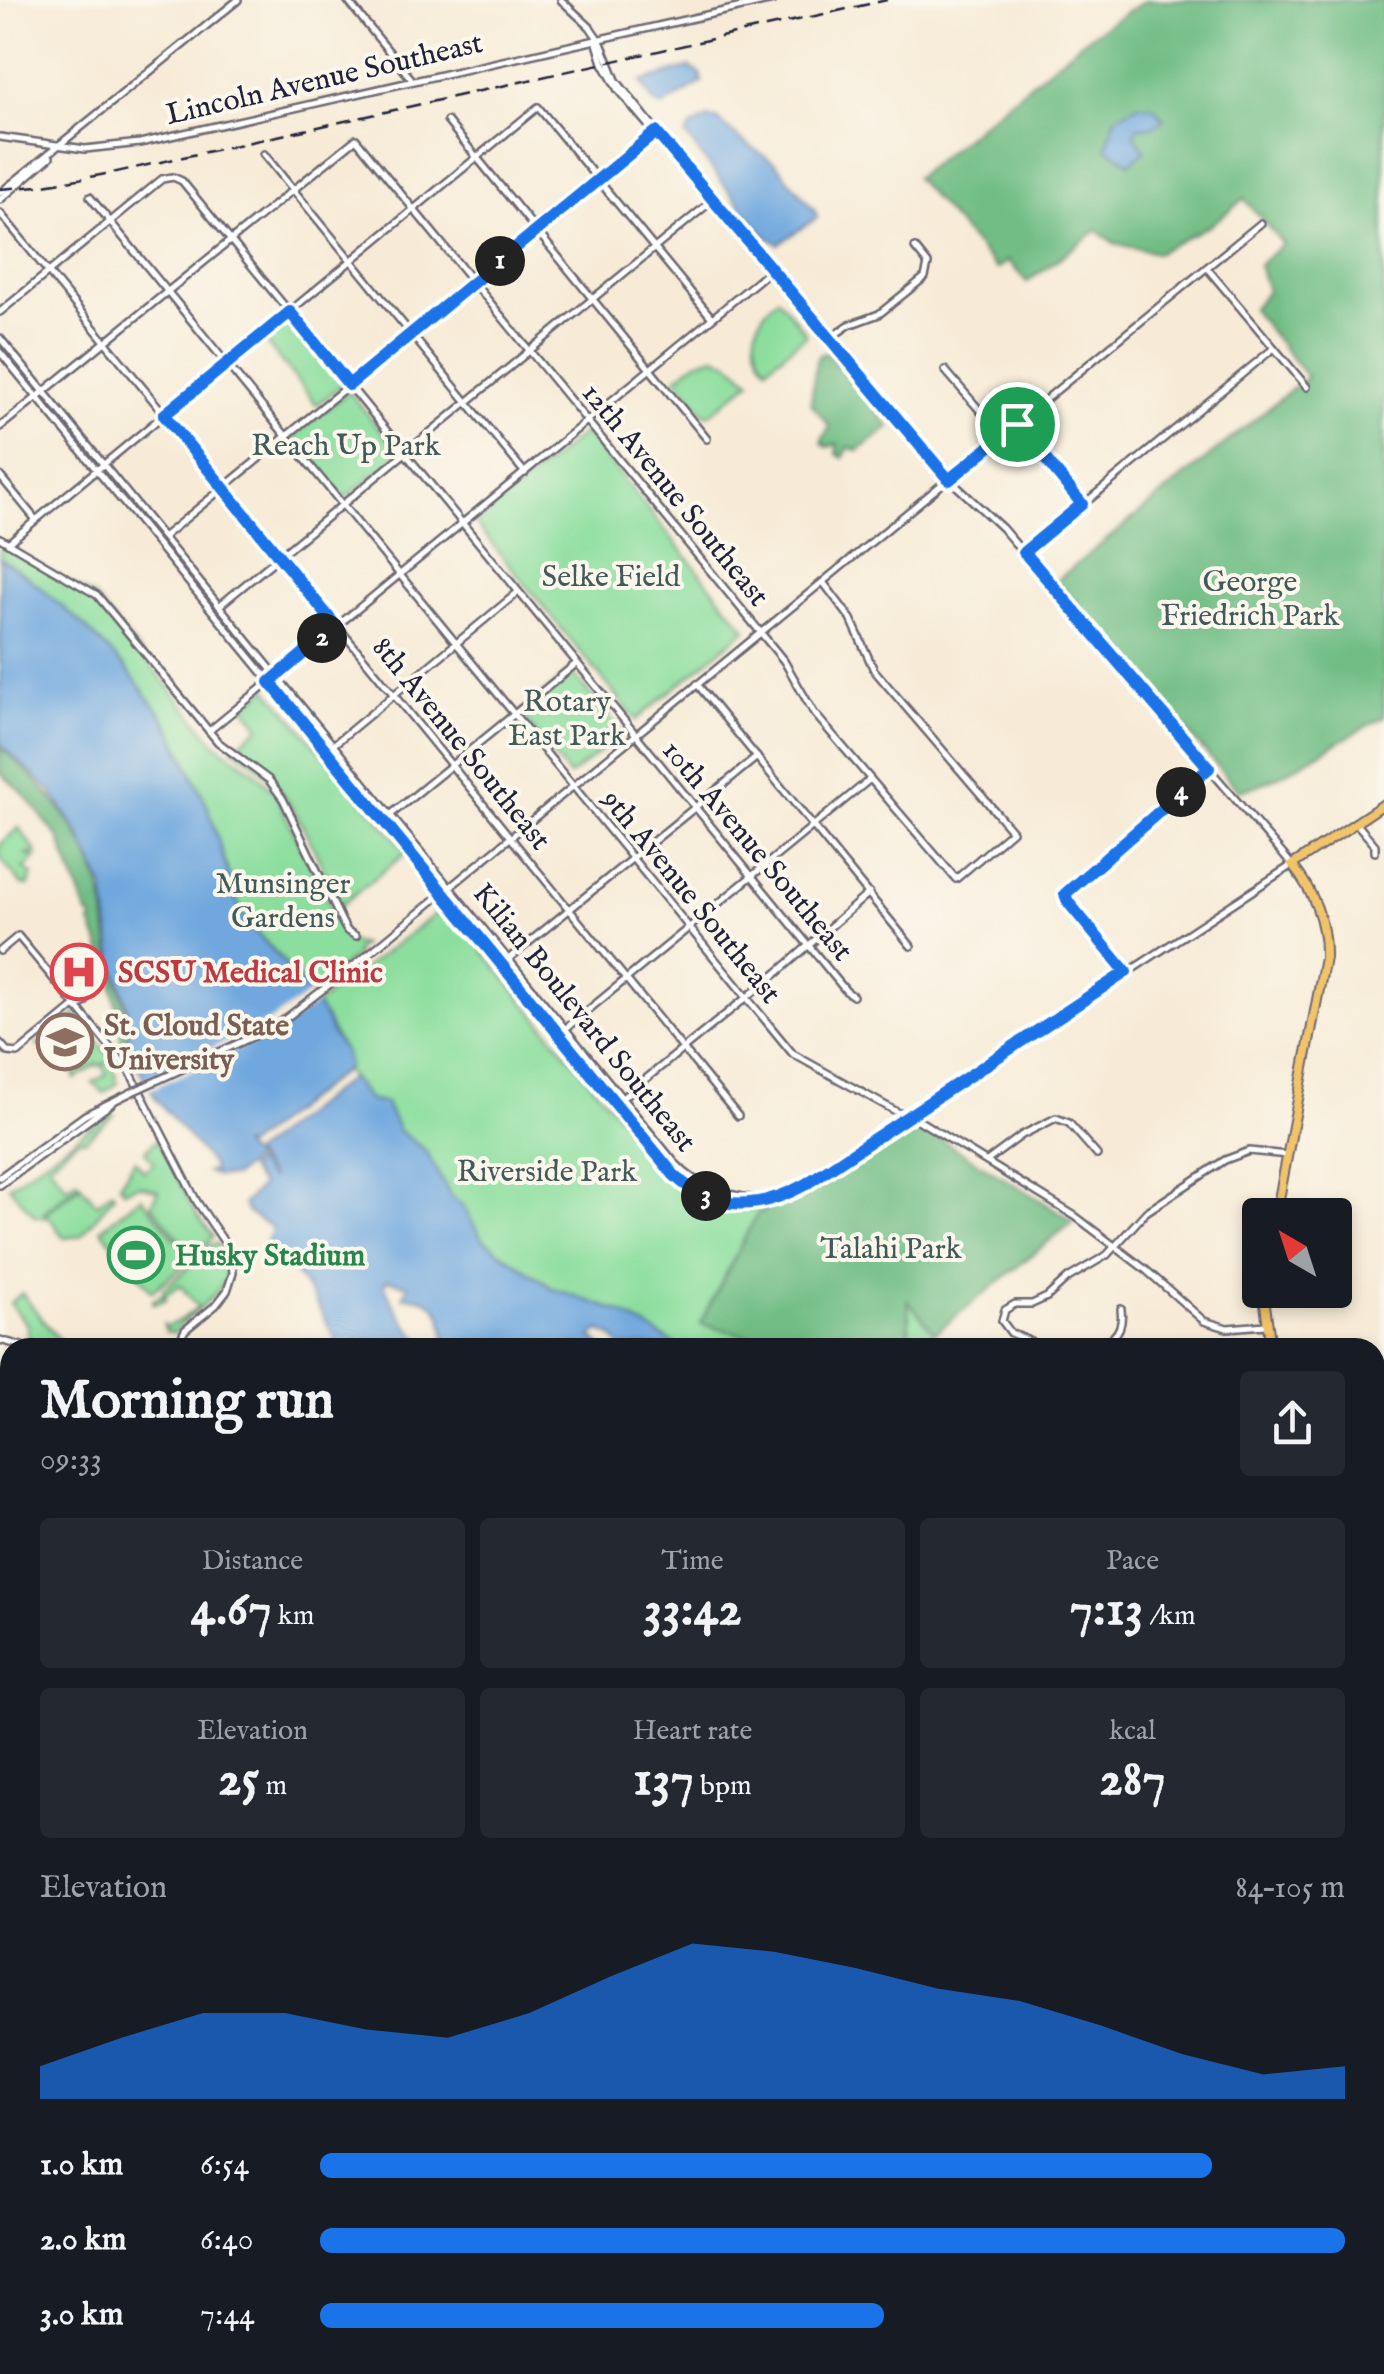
<!DOCTYPE html>
<html lang="en">
<head>
<meta charset="utf-8">
<style>
	body { margin:0; font-family:"IM FELL English",serif; background:#242831; color:#f1f3f6; height:100vh; display:flex; flex-direction:column; font-size:38px; white-space:nowrap }
	* { box-sizing:border-box; margin:0 }
	p { font-size:32px; color:#9ea1a6 }
	.icon { flex:none; width:55px; height:55px; fill:none; stroke:currentColor; stroke-width:2; stroke-linecap:round; stroke-linejoin:round }
	.map { position:relative; flex:1; overflow:hidden }
	.drawer { position:absolute; left:0px; top:1338px; width:1385px; height:1038px; display:flex; flex-direction:column; background:#171b24; border-radius:30px 30px 0 0; box-shadow:0 5px 15px #0003 }
	.drawer>* { flex:none }
	.needle { width:65px; rotate:321deg }
	.controls { position:absolute; left:1242px; top:1198px; display:grid; gap:20px }
	.controls a { display:grid; place-items:center; width:110px; height:110px; border-radius:10px; background:#171b24; box-shadow:0 5px 15px #0003; font-size:50px }
	.pin { position:absolute; display:grid; place-items:center; width:85px; height:85px; color:#fff; margin:-42px; border:5px solid #fff; border-radius:50%; box-shadow:0 2px 10px #0007 }
	.km { position:absolute; width:50px; height:50px; margin:-25px; border-radius:50%; background:#222; color:#fff; font-size:28px; line-height:50px; text-align:center }
	.round { display:grid; place-items:center; flex:none; width:105px; height:105px; border-radius:10px; background:#242831 }
	.overview { display:flex; align-items:center; justify-content:space-between; height:170px; padding:0 40px }
	h1 { font-size:55px; font-weight:700; line-height:75px }
	.metrics { display:grid; grid-template-columns:repeat(3,1fr); gap:15px; height:170px; padding:10px 40px }
	.metrics div { display:grid; align-content:center; border-radius:10px; background:#242831; text-align:center }
	.metrics b { font-size:50px; font-weight:700 }
	.metrics small { font-size:28px; font-weight:400 }
	.metrics p { font-size:28px }
	.chart { height:280px; padding:20px 40px }
	.chart p { display:flex; justify-content:space-between }
	.chart svg { width:100%; height:180px; margin-top:10px; fill:#1a73e8; opacity:.7 }
	ul { padding:0 40px; list-style:none; font-size:32px }
	li { display:grid; grid-template-columns:160px 120px 1fr; align-items:center; height:75px }
	li i { height:25px; border-radius:12px; background:#1a73e8 }
	.map>svg:first-child { display:block }
	.green { fill:#8cde9e; stroke:#57806c; stroke-width:2.5 }
	.forest { fill:#71bd85; stroke:#4a7060; stroke-width:2.5 }
	.water { fill:#70a7de; stroke:#49648c; stroke-width:2.5 }
	.pier { fill:#f7ebd7 }
	.lines { fill:none; stroke-linecap:round; stroke-linejoin:round }
	.minor-casing { stroke:#6d6872; stroke-width:10 }
	.major-casing { stroke:#6d6872; stroke-width:12 }
	.minor { stroke:#fff; stroke-width:5 }
	.major { stroke:#f1c36a; stroke-width:8 }
	.rail { stroke:#22223b; stroke-width:2.5; stroke-dasharray:15 8; stroke-linecap:butt }
	.minor-bridge-casing { stroke:#6d6872; stroke-width:10; stroke-linecap:butt }
	.minor-bridge { stroke:#fff; stroke-width:5 }
	.route-casing { stroke:#fff; stroke-width:20 }
	.route { stroke:#1a73e8; stroke-width:12 }
	.labels { text-anchor:middle; stroke-width:8; stroke-linejoin:round; paint-order:stroke }
	.street-label { font-size:30px; fill:#22223b; stroke:#fbf7ec }
	.park-label { font-size:30px; fill:#425a59; stroke:#fbf7ec }
	.health-label { font-size:30px; font-weight:bold; fill:#be3a42; stroke:#fbf7ec; text-anchor:start }
	.education-label { font-size:30px; font-weight:bold; fill:#785e54; stroke:#fbf7ec; text-anchor:start }
	.leisure-label { font-size:30px; font-weight:bold; fill:#27864d; stroke:#fbf7ec; text-anchor:start }
</style>
</head>
<body>
<div class="map">
<svg width="1384" height="2374" viewBox="0 0 1384 2374">
	<rect width="100%" height="100%" fill="#fbf7ec"/>
	<filter id="ink" filterUnits="userSpaceOnUse"><feTurbulence type="fractalNoise" baseFrequency=".01" numOctaves="2"/><feDisplacementMap in="SourceGraphic" scale="20" xChannelSelector="R" yChannelSelector="G"/><feConvolveMatrix kernelMatrix="1 2 1 2 8 2 1 2 1" color-interpolation-filters="sRGB"/></filter>
	<filter id="wash" filterUnits="userSpaceOnUse"><feTurbulence type="fractalNoise" baseFrequency=".0048" numOctaves="4" result="noise"/><feDisplacementMap in="SourceGraphic" scale="40" xChannelSelector="R" yChannelSelector="G"/><feGaussianBlur stdDeviation="2.25" result="paint"/><feColorMatrix in="noise" values="0 0 0 0 0 0 0 0 0 0 0 0 0 0 0 0 0 1.4 0 .05"/><feComposite in="paint" operator="in"/></filter>
	<g filter="url(#wash)">
		<rect width="100%" height="100%" fill="#f7ebd7"/>
		<g class="green">
			<path d="M 778,298 L 805,332 L 805,336 L 767,367 C 747,343 755,316 778,298 Z"/>
			<polygon points="289,318 343,384 317,405 263,339"/>
			<polygon points="715,356 729,362 751,381 710,414 705,414 676,378 696,362"/>
			<polygon points="349,391 400,454 344,499 293,436"/>
			<polygon points="585,432 746,629 636,720 475,523"/>
			<polygon points="5,546 94,597 217,745 254,771 274,792 344,932 350,942 362,945 355,951 357,955 307,995 283,960 247,922 235,896 208,807 170,726 125,667 79,621 28,577 0,558 0,551"/>
			<polygon points="571,671 623,734 569,776 520,713"/>
			<path d="M 267,688 L 407,852 L 340,906 C 312,848 292,781 233,748 L 260,727 L 245,707 Z"/>
			<polygon points="19,828 37,853 25,855 36,857 27,868 24,868 33,875 28,886 22,885 0,858 0,844"/>
			<path d="M 446,906 L 660,1167 C 748,1262 829,1176 911,1122 L 1074,1221 L 917,1347 L 680,1347 L 620,1312 L 552,1288 L 481,1238 L 462,1205 L 451,1197 L 425,1150 L 399,1131 L 385,1103 L 370,1101 L 344,1069 L 344,1051 L 315,1005 Z"/>
			<polygon points="75,1013 110,1057 118,1083 104,1093 93,1083 107,1074 103,1066 106,1062 99,1066 97,1064 75,1079 73,1058 64,1061 45,1044 39,1047 37,1044 70,1017 68,1025 72,1051 71,1032"/>
			<polygon points="112,1112 114,1115 85,1140 78,1139 49,1164 67,1187 77,1180 80,1183 44,1212 46,1218 35,1216 9,1186"/>
			<polygon points="157,1140 197,1215 213,1236 207,1243 185,1246 151,1204 158,1191 139,1185 124,1190 119,1185 135,1160 144,1171 154,1163 145,1151"/>
			<polygon points="81,1185 97,1204 112,1191 114,1195 81,1236 64,1238 46,1213"/>
			<polygon points="141,1197 192,1259 152,1291 101,1229"/>
			<path d="M 217,1243 C 249,1285 194,1306 174,1333 L 166,1332 L 163,1323 L 166,1327 L 181,1320 L 198,1307 L 180,1285 L 165,1295 L 166,1299 L 154,1304 L 153,1300 L 165,1293 L 163,1289 L 195,1262 L 190,1252 Z"/>
			<polygon points="22,1293 27,1300 65,1347 47,1347 27,1338 28,1326 10,1303"/>
		</g>
		<g class="forest">
			<path d="M 1146,0 L 1384,0 L 1384,717 C 1356,729 1259,795 1237,789 L 1056,581 L 1307,377 L 1252,309 L 1267,291 L 1259,265 L 1283,244 L 1244,199 L 1212,224 L 1156,253 L 1114,243 L 1097,230 L 1027,282 L 1008,261 L 997,269 L 915,178 L 1089,36 Z"/>
			<polygon points="826,353 890,427 858,451 849,447 843,458 837,454 837,444 827,447 823,444 822,440 830,427 811,403 816,361 819,355"/>
			<path d="M 0,747 C 47,788 89,835 103,898 C 107,919 106,940 111,960 C 114,975 121,989 124,1005 C 127,1026 127,1045 134,1066 L 124,1054 L 111,976 L 91,923 L 93,919 L 87,913 L 59,838 L 22,792 L 0,773 Z"/>
			<polygon points="922,1128 1074,1221 935,1333 908,1301 910,1347 793,1347 700,1324 757,1214 799,1196 899,1130 909,1136"/>
		</g>
		<g class="water">
			<polygon points="690,67 701,74 702,82 662,107 654,103 641,82"/>
			<polygon points="1138,105 1154,107 1164,120 1154,126 1138,127 1134,134 1145,151 1130,163 1106,148 1116,117"/>
			<polygon points="708,118 717,119 741,140 776,164 815,211 817,218 778,244 762,233 686,136 691,127"/>
			<polygon points="0,558 28,577 79,621 125,667 165,719 208,807 235,896 247,922 297,977 327,1021 330,1031 344,1051 348,1066 345,1070 247,1146 242,1146 254,1160 233,1177 217,1176 207,1172 213,1170 212,1165 156,1099 134,1059 128,1038 127,1005 113,959 104,888 81,837 51,791 0,744"/>
			<path d="M 350,1078 L 370,1101 L 385,1103 L 399,1131 L 425,1150 L 451,1197 L 462,1205 L 483,1240 L 552,1288 L 620,1312 L 680,1347 L 621,1347 L 612,1336 L 600,1331 L 592,1336 L 601,1347 L 445,1347 C 446,1315 438,1295 403,1297 L 408,1285 L 388,1280 L 384,1284 C 394,1307 409,1331 429,1347 L 339,1347 C 326,1323 315,1296 296,1275 C 286,1264 273,1260 264,1249 L 273,1228 L 248,1213 L 243,1204 L 261,1186 L 248,1169 L 256,1163 L 269,1179 L 271,1178 L 252,1154 Z"/>
		</g>
		<polygon class="pier" points="311,992 319,1002 280,1030 147,1091 140,1081 268,1022"/>
	</g>
	<g filter="url(#ink)">
		<g class="lines">
			<g class="minor-casing">
				<g id="minor">
					<polyline points="347,0 413,81"/>
					<polyline points="561,0 590,27 601,43 616,80 656,130"/>
					<polyline points="447,121 707,439"/>
					<polyline points="0,137 85,149 140,143 773,0"/>
					<polyline points="264,154 525,473"/>
					<polyline points="0,193 238,0"/>
					<polyline points="90,197 793,1054 899,1113 915,1118 1075,1216 1146,1270 1204,1321 1227,1328 1266,1325"/>
					<polyline points="0,200 50,157"/>
					<polyline points="0,213 738,1116"/>
					<polyline points="1207,268 1307,387"/>
					<polyline points="0,312 162,179 173,177 182,181 846,991 853,996"/>
					<path d="M 0,338 L 675,1163 C 700,1190 728,1195 762,1200"/>
					<polyline points="830,338 849,325 879,314 925,277 928,264 915,248"/>
					<path d="M 0,352 L 674,1175 C 710,1209 750,1211 793,1191 L 1292,865 L 1002,528 L 949,479 L 618,90 L 603,63 L 596,40"/>
					<polyline points="945,370 1002,436"/>
					<polyline points="1017,424 1082,504"/>
					<polyline points="0,427 356,139 784,661 814,713 956,879 1012,831 874,670 851,619 823,582"/>
					<polyline points="0,476 36,520"/>
					<polyline points="163,537 657,133"/>
					<polyline points="0,538 97,595 218,742 269,780 283,799 342,922 347,931 356,936"/>
					<polyline points="8,543 538,107 712,318"/>
					<polyline points="1024,553 1274,348"/>
					<polyline points="219,606 713,200"/>
					<polyline points="697,684 911,946"/>
					<polyline points="209,731 772,269"/>
					<polyline points="327,750 517,593"/>
					<polyline points="383,821 577,663"/>
					<polyline points="1356,823 1375,845 1375,852"/>
					<polyline points="0,951 18,936 129,1070 197,1202 231,1252 233,1273 227,1291 216,1305 185,1330 176,1348"/>
					<polyline points="361,960 1261,223"/>
					<polyline points="501,965 757,757"/>
					<polyline points="1126,973 1068,903 1065,894 1209,768"/>
					<polyline points="77,1008 86,1001"/>
					<polyline points="559,1034 869,780"/>
					<polyline points="0,1043 8,1052 18,1053 75,1006"/>
					<polyline points="616,1103 778,972 869,893"/>
					<polyline points="987,1161 1022,1135 1056,1118 1069,1123 1097,1155"/>
					<polyline points="0,1177 85,1115 132,1092"/>
					<polyline points="0,1185 111,1104"/>
					<polyline points="0,1340 29,1348"/>
					<polyline points="1046,1348 1011,1333 1002,1321 1005,1310 1015,1304 1032,1304 1047,1297 1068,1278 1107,1255 1146,1212 1225,1160 1249,1151 1287,1155"/>
					<path d="M 1097,1348 C 1115,1338 1124,1330 1121,1309"/>
					<polyline points="0,1417 10,1409"/>
					<polyline points="0,1533 10,1525"/>
					<polyline points="0,1553 10,1565"/>
					<polyline points="0,1649 10,1641"/>
					<polyline points="0,1812 10,1824"/>
					<polyline points="0,1877 10,1869"/>
					<polyline points="0,1926 10,1938"/>
					<polyline points="0,1993 10,1985"/>
					<polyline points="0,2057 10,2072"/>
					<polyline points="0,2217 10,2232"/>
					<polyline points="94,2365 100,2374"/>
					<polyline points="328,2365 339,2374"/>
					<polyline points="196,2374 207,2365"/>
					<polyline points="376,2374 388,2365"/>
				</g>
			</g>
			<g class="major-casing">
				<g id="major">
					<path d="M 1276,1215 L 1325,958 C 1326,922 1314,892 1292,865 L 1384,804"/>
					<polyline points="1263,1290 1271,1348"/>
					<polyline points="1375,1481 1384,1489"/>
				</g>
			</g>
			<use href="#minor" class="minor"/>
			<use href="#major" class="major"/>
			<polyline class="rail" points="0,189 39,186 112,173 887,0"/>
			<g class="minor-bridge-casing">
				<polyline id="minor-bridge" points="132,1092 276,1026 361,960"/>
			</g>
			<use href="#minor-bridge" class="minor-bridge"/>
		</g>
	</g>
	<g class="lines" filter="url(#ink)">
		<g class="route-casing">
			<path id="route" d="M 656,132 L 949,480 L 1017,424 L 1082,504 L 1024,552 L 1209,768 L 1065,894 L 1068,902 L 1126,972 L 806,1184 C 760,1210 714,1213 674,1175 L 270,682 L 336,626 L 164,415 L 290,312 L 349,385 Z"/>
		</g>
		<use href="#route" class="route"/>
	</g>
	<defs>
		<g id="hospital-ring" transform="scale(2.875)"><circle r="9.5" fill="#fbf7ec" stroke="#e0444e" stroke-width="1.5"/><path d="M-5-5h3v3.5h4V-5h3V5h-3V1.5h-4V5h-3Z" fill="#e0444e"/></g>
		<g id="university-ring" transform="scale(2.875)"><circle r="9.5" fill="#fbf7ec" stroke="#8d6e63" stroke-width="1.5"/><path d="M0-5L7-2L0 1L-7-2ZM-4 1L0 2.5L4 1V4Q0 6-4 4Z" fill="#8d6e63"/></g>
		<g id="stadium-ring" transform="scale(2.875)"><circle r="9.5" fill="#fbf7ec" stroke="#2e9e5b" stroke-width="1.5"/><path d="M0-5a6.5 5 0 1 0 0 10a6.5 5 0 1 0 0-10ZM-3.5-1.8h7v3.6h-7Z" fill="#2e9e5b"/></g>
	</defs>
	<g fill-rule="evenodd">
		<use href="#hospital-ring" x="79" y="972"/>
		<use href="#university-ring" x="65" y="1042"/>
		<use href="#stadium-ring" x="136" y="1255"/>
	</g>
	<g class="labels">
		<g class="street-label">
			<text transform="translate(324 78) rotate(-13)" y="10">Lincoln Avenue Southeast</text>
			<text transform="translate(676 494) rotate(51)" y="10">12th Avenue Southeast</text>
			<text transform="translate(462 743) rotate(51)" y="10">8th Avenue Southeast</text>
			<text transform="translate(758 850) rotate(50)" y="10">10th Avenue Southeast</text>
			<text transform="translate(692 896) rotate(51)" y="10">9th Avenue Southeast</text>
			<text transform="translate(585 1017) rotate(51)" y="10">Kilian Boulevard Southeast</text>
		</g>
		<g class="park-label">
			<text x="346" y="455">Reach Up Park</text>
			<text x="611" y="586">Selke Field</text>
			<text x="1250" y="591">George<tspan x="1250" dy="34">Friedrich Park</tspan></text>
			<text x="567" y="711">Rotary<tspan x="567" dy="34">East Park</tspan></text>
			<text x="283" y="893">Munsinger<tspan x="283" dy="34">Gardens</tspan></text>
			<text x="547" y="1181">Riverside Park</text>
			<text x="891" y="1258">Talahi Park</text>
		</g>
		<g class="health-label">
			<text x="118" y="982">SCSU Medical Clinic</text>
		</g>
		<g class="education-label">
			<text x="104" y="1035">St. Cloud State<tspan x="104" dy="34">University</tspan></text>
		</g>
		<g class="leisure-label">
			<text x="175" y="1265">Husky Stadium</text>
		</g>
	</g>
</svg>
<div class="controls">
<a><svg class="needle" viewBox="-14 -14 28 28"><path d="M0-13l5 13h-10z" fill="#e53935"/><path d="M0 13l5-13h-10z" fill="#9ea1a6"/></svg></a>
</div>
<div class="pin" style="left:1017px;top:424px;background:#1e9e55"><svg class="icon" aria-label="arrive" viewBox="0 0 24 24"><path d="M6 21V4h12l-3 4 3 4H6"/></svg></div>
<b class="km" style="left:500px;top:261px">1</b>
<b class="km" style="left:322px;top:638px">2</b>
<b class="km" style="left:706px;top:1196px">3</b>
<b class="km" style="left:1181px;top:792px">4</b>
<section class="drawer">
<div class="overview"><div><h1>Morning run</h1><p>09:33</p></div><a class="round"><svg class="icon" aria-label="share" viewBox="0 0 24 24"><path d="M12 15V3M7 8l5-5 5 5M5 13v7h14v-7"/></svg></a></div>
<div class="metrics">
<div><p>Distance</p><b>4.67<small> km</small></b></div>
<div><p>Time</p><b>33:42</b></div>
<div><p>Pace</p><b>7:13<small> /km</small></b></div>
</div>
<div class="metrics">
<div><p>Elevation</p><b>25<small> m</small></b></div>
<div><p>Heart rate</p><b>137<small> bpm</small></b></div>
<div><p>kcal</p><b>287</b></div>
</div>
<div class="chart"><p><span>Elevation</span>84–105 m</p>
<svg viewBox="0 0 160 44" preserveAspectRatio="none"><path d="M0 44V36L10 29L20 23L30 23L40 27L50 29L60 23L70 14L80 6L90 8L100 12L110 17L120 20L130 26L140 33L150 38L160 36V44z"/></svg>
</div>
<ul>
<li><b>1.0 km</b>6:54<i style="width:87%"></i></li>
<li><b>2.0 km</b>6:40<i style="width:100%"></i></li>
<li><b>3.0 km</b>7:44<i style="width:55%"></i></li>
</ul>
</section>
</div>
</body>
</html>
